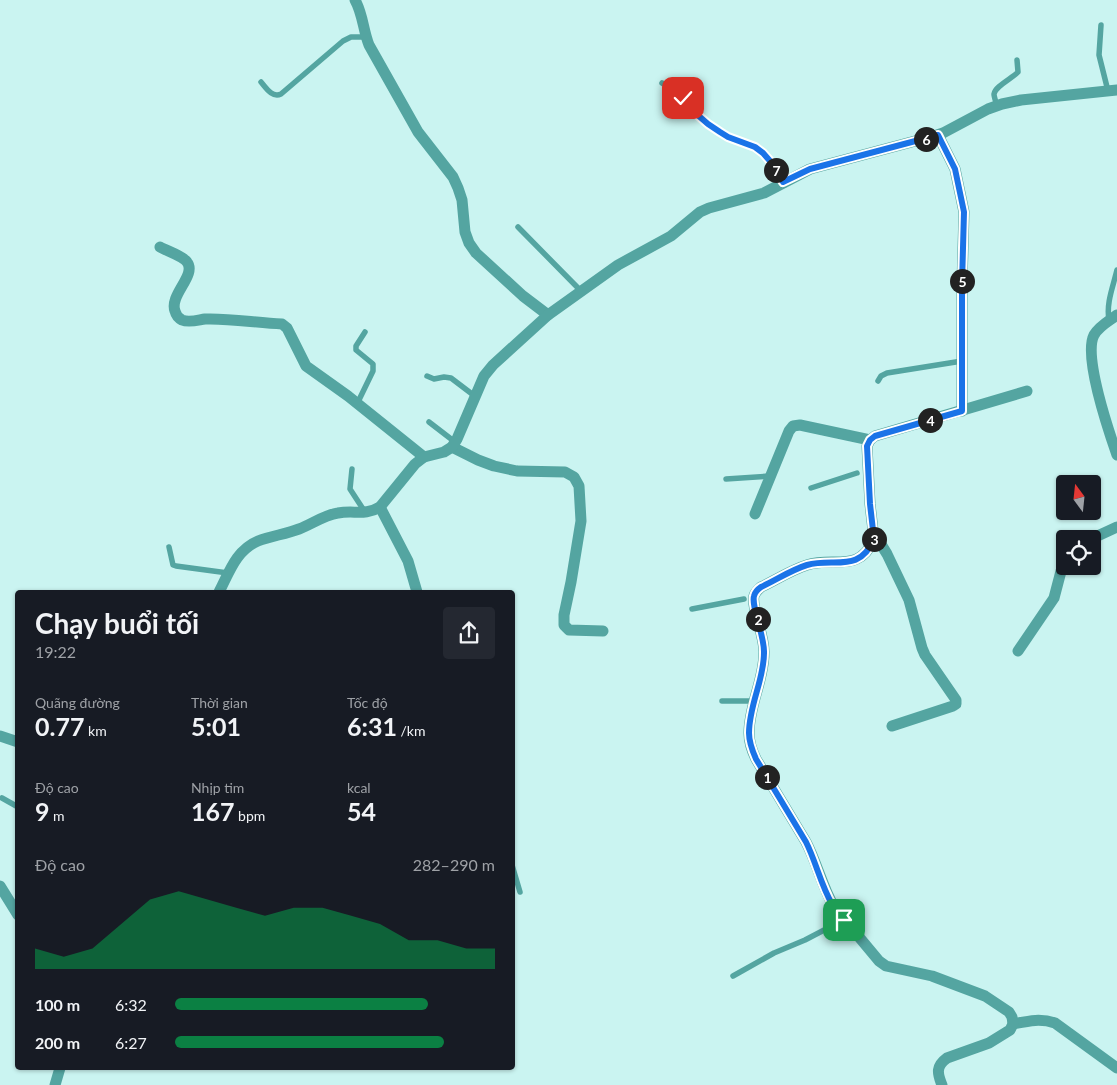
<!DOCTYPE html>
<html lang="vi">
<head>
<meta charset="utf-8">
<style>
	body { margin:0; font-family:Lato,sans-serif; background:#242831; color:#f1f3f6; height:100vh; display:flex; flex-direction:column; font-size:19px; white-space:nowrap }
	* { box-sizing:border-box; margin:0 }
	p { font-size:16px; color:#9ea1a6 }
	.icon { flex:none; width:28px; height:28px; fill:none; stroke:currentColor; stroke-width:2; stroke-linecap:round; stroke-linejoin:round }
	.map { position:relative; flex:1; overflow:hidden }
	.sheet { position:absolute; left:15px; top:590px; width:500px; height:480px; display:flex; flex-direction:column; background:#171b24; border-radius:5px; box-shadow:0 1px 4px #0004 }
	.sheet>* { flex:none }
	.needle { width:32px; rotate:345deg }
	.fabs { position:absolute; left:1056px; top:475px; display:grid; gap:10px }
	.fabs a { display:grid; place-items:center; width:45px; height:45px; border-radius:5px; background:#171b24; box-shadow:0 1px 4px #0004; font-size:25px }
	.pin { position:absolute; display:grid; place-items:center; width:42px; height:42px; color:#fff; margin:-21px; border-radius:10px; box-shadow:0 2px 8px #0006 }
	.km { position:absolute; width:25px; height:25px; margin:-12px; border-radius:50%; background:#222; color:#fff; font-size:14px; line-height:25px; text-align:center }
	.round { display:grid; place-items:center; flex:none; width:52px; height:52px; border-radius:5px; background:#242831 }
	.summary { display:flex; align-items:center; justify-content:space-between; height:85px; padding:0 20px }
	h1 { font-size:28px; font-weight:700; line-height:38px }
	.metrics { display:grid; grid-template-columns:repeat(3,1fr); gap:8px; height:85px; padding:5px 20px }
	.metrics div { display:grid; align-content:center }
	.metrics b { font-size:25px; font-weight:700 }
	.metrics small { font-size:14px; font-weight:400 }
	.metrics p { font-size:14px }
	.chart { height:140px; padding:10px 20px }
	.chart p { display:flex; justify-content:space-between }
	.chart svg { width:100%; height:90px; margin-top:5px; fill:#0b8043; opacity:.7 }
	ul { padding:0 20px; list-style:none; font-size:16px }
	li { display:grid; grid-template-columns:80px 60px 1fr; align-items:center; height:38px }
	li i { height:12px; border-radius:6px; background:#0b8043 }
	.map>svg:first-child { display:block }
	.lines { fill:none; stroke-linecap:round; stroke-linejoin:round }
	.lane { stroke:#54a5a1; stroke-width:5.5 }
	.street { stroke:#54a5a1; stroke-width:11 }
	.route-casing { stroke:#fff; stroke-width:10 }
	.route { stroke:#1a73e8; stroke-width:6 }
</style>
</head>
<body>
<div class="map">
<svg width="1117" height="1085" viewBox="0 0 1117 1085">
	<rect width="100%" height="100%" fill="#caf4f1"/>
	<g class="lines">
		<g class="lane">
			<polyline points="1101,25 1099,55 1108,91"/>
			<path d="M 261,82 C 266,88 272,98 281,94 L 343,41 L 351,37 L 366,37"/>
			<polyline points="662,83 678,92 683,98 685,104 708,124 720,132 728,137 755,147 763,153 770,161 783,182"/>
			<path d="M 997,106 C 996,102 994,97 994,94 C 995,86 1013,78 1018,72 L 1017,60"/>
			<polyline points="518,227 581,291"/>
			<path d="M 1109,320 C 1106,303 1113,287 1117,270"/>
			<polyline points="427,376 434,379 444,377 451,378 476,397"/>
			<polyline points="878,381 881,376 887,373 962,361"/>
			<polyline points="357,404 373,371 373,364 356,350 356,346 365,332"/>
			<polyline points="429,422 455,442"/>
			<polyline points="352,469 350,489 365,512"/>
			<polyline points="726,479 770,476"/>
			<polyline points="811,488 857,473"/>
			<polyline points="169,547 173,565 176,566 228,573"/>
			<polyline points="692,609 744,599"/>
			<polyline points="722,701 754,701"/>
			<polyline points="2,798 18,807"/>
			<polyline points="512,865 520,892"/>
			<polyline points="733,976 774,953 805,940 828,928"/>
		</g>
		<g class="street">
			<path d="M 355,0 C 363,14 363,30 369,45 L 418,132 L 453,177 L 458,188 L 462,200 L 465,232 L 469,243 L 476,253 L 523,296 L 548,315"/>
			<polyline points="938,135 955,169 964,212 962,284 962,411"/>
			<path d="M 160,247 C 167,251 183,256 187,262 C 197,275 169,295 175,311 C 176,315 178,318 182,320 C 189,323 198,320 205,319 C 230,318 256,323 282,324 L 287,328 L 306,366 L 348,396 L 424,457"/>
			<path d="M 1117,315 C 1109,321 1099,326 1094,335 C 1083,356 1109,432 1117,455"/>
			<polyline points="452,447 478,460 494,466 517,471 565,472 574,477 579,486 581,521 571,582 564,615 564,625 569,630 603,631"/>
			<polyline points="380,507 408,561 417,592"/>
			<polyline points="755,514 789,431 793,426 800,425 870,440"/>
			<polyline points="874,539 879,541 887,554 909,600 922,648 925,655 956,700 956,704 953,706 892,726"/>
			<polyline points="1091,539 1117,527"/>
			<path d="M 219,592 C 229,573 236,550 258,541 C 271,536 286,534 299,529 C 312,524 324,515 338,513 C 354,510 365,516 380,507 L 415,464 L 424,457 L 444,452 L 452,447 L 457,439 L 484,376 L 493,365 L 548,315 L 618,265 L 671,236 L 700,212 L 709,208 L 764,193 L 810,169 L 934,136 L 943,133 L 988,109 L 1002,104 L 1021,100 L 1117,90"/>
			<polyline points="1018,651 1054,598 1065,556"/>
			<polyline points="0,736 18,742"/>
			<polyline points="0,886 18,915"/>
			<path d="M 1013,1024 C 1028,1021 1040,1018 1055,1023 L 1117,1068"/>
			<polyline points="55,1085 60,1068"/>
			<path d="M 942,1085 C 937,1073 936,1066 947,1058 L 989,1043 L 1010,1030 L 1013,1024 L 1012,1017 L 1009,1012 L 985,996 L 932,976 L 886,966 L 879,961 L 834,907 C 822,886 817,863 806,842 L 756,759 C 752,751 749,742 749,733 C 749,705 764,680 764,653 C 765,637 751,606 754,596 C 755,592 758,590 761,587 C 776,580 791,570 807,565 C 834,556 859,574 874,539 L 870,504 L 867,446 L 870,440 L 875,436 L 1027,391"/>
		</g>
	</g>
	<g class="lines">
		<g class="route-casing">
			<path id="route" d="M 683,98 L 685,104 L 708,124 L 720,132 L 728,137 L 755,147 L 763,153 L 770,161 L 783,182 L 810,169 L 938,135 L 955,169 L 964,212 L 962,284 L 962,411 L 875,436 L 870,440 L 867,446 L 870,504 L 874,539 C 859,574 834,557 807,565 C 791,570 776,580 761,587 C 758,589 755,592 754,596 C 751,606 765,637 764,653 C 764,680 749,705 749,733 C 749,742 752,750 756,759 L 806,842 C 816,862 821,885 832,904 C 835,910 840,915 844,920"/>
		</g>
		<use href="#route" class="route"/>
	</g>
</svg>
<div class="fabs">
<a><svg class="needle" viewBox="-14 -14 28 28"><path d="M0-13l5 13h-10z" fill="#e53935"/><path d="M0 13l5-13h-10z" fill="#9ea1a6"/></svg></a>
<a><svg class="icon" aria-label="locate" viewBox="0 0 24 24"><circle cx="12" cy="12" r="6"/><path d="M12 2v4M12 18v4M2 12h4M18 12h4"/></svg></a>
</div>
<div class="pin" style="left:844px;top:920px;background:#1e9e55"><svg class="icon" aria-label="arrive" viewBox="0 0 24 24"><path d="M6 21V4h12l-3 4 3 4H6"/></svg></div>
<div class="pin" style="left:683px;top:98px;background:#d93025"><svg class="icon" aria-label="check" viewBox="0 0 24 24"><path d="M5 12l5 5 9-10"/></svg></div>
<b class="km" style="left:767px;top:777px">1</b>
<b class="km" style="left:758px;top:619px">2</b>
<b class="km" style="left:874px;top:539px">3</b>
<b class="km" style="left:930px;top:420px">4</b>
<b class="km" style="left:962px;top:281px">5</b>
<b class="km" style="left:926px;top:139px">6</b>
<b class="km" style="left:776px;top:170px">7</b>
<section class="sheet">
<div class="summary"><div><h1>Chạy buổi tối</h1><p>19:22</p></div><a class="round"><svg class="icon" aria-label="share" viewBox="0 0 24 24"><path d="M12 15V3M7 8l5-5 5 5M5 13v7h14v-7"/></svg></a></div>
<div class="metrics">
<div><p>Quãng đường</p><b>0.77<small> km</small></b></div>
<div><p>Thời gian</p><b>5:01</b></div>
<div><p>Tốc độ</p><b>6:31<small> /km</small></b></div>
</div>
<div class="metrics">
<div><p>Độ cao</p><b>9<small> m</small></b></div>
<div><p>Nhịp tim</p><b>167<small> bpm</small></b></div>
<div><p>kcal</p><b>54</b></div>
</div>
<div class="chart"><p><span>Độ cao</span>282–290 m</p>
<svg viewBox="0 0 160 44" preserveAspectRatio="none"><path d="M0 44V34L10 38L20 34L30 22L40 10L50 6L60 10L70 14L80 18L90 14L100 14L110 18L120 22L130 30L140 30L150 34L160 34V44z"/></svg>
</div>
<ul>
<li><b>100 m</b>6:32<i style="width:79%"></i></li>
<li><b>200 m</b>6:27<i style="width:84%"></i></li>
</ul>
</section>
</div>
</body>
</html>
